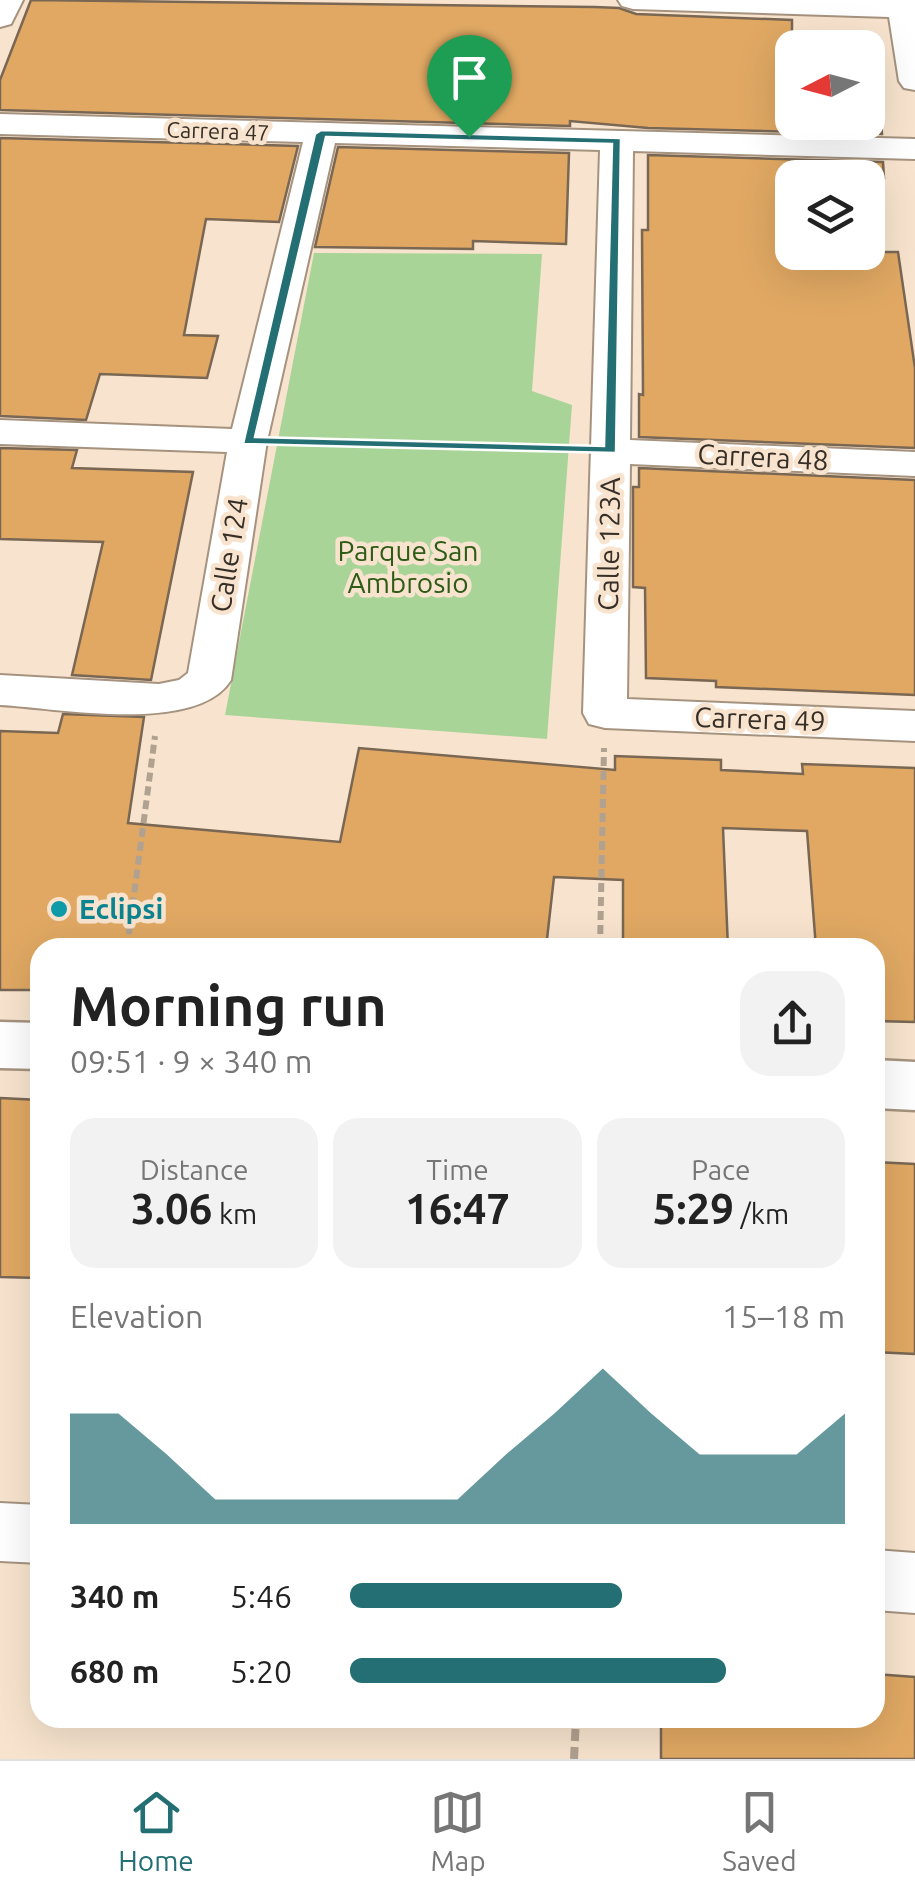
<!DOCTYPE html>
<html lang="en">
<head>
<meta charset="utf-8">
<style>
	body { margin:0; font-family:Ubuntu,sans-serif; background:#f2f2f2; color:#222; height:100vh; display:flex; flex-direction:column; font-size:38px; white-space:nowrap }
	* { box-sizing:border-box; margin:0 }
	p { font-size:32px; color:#767676 }
	.icon { flex:none; width:55px; height:55px; fill:none; stroke:currentColor; stroke-width:2; stroke-linecap:round; stroke-linejoin:round }
	.map { position:relative; flex:1; overflow:hidden }
	.sheet { position:absolute; left:30px; top:938px; width:855px; height:790px; display:flex; flex-direction:column; background:#fff; border-radius:30px; box-shadow:0 10px 40px #0002 }
	.sheet>* { flex:none }
	.needle { width:65px; rotate:264deg }
	.controls { position:absolute; left:775px; top:30px; display:grid; gap:20px }
	.controls a { display:grid; place-items:center; width:110px; height:110px; border-radius:20px; background:#fff; box-shadow:0 10px 40px #0002; font-size:50px }
	.pin { position:absolute; display:grid; place-items:center; width:85px; height:85px; color:#fff; margin:-102px -42px; border-radius:50% 50% 50% 0; rotate:-45deg; box-shadow:0 0 10px #0007 }
	.pin .icon { rotate:45deg }
	.round { display:grid; place-items:center; flex:none; width:105px; height:105px; border-radius:30px; background:#f2f2f2 }
	.overview { display:flex; align-items:center; justify-content:space-between; height:170px; padding:0 40px }
	h1 { font-size:55px; font-weight:700; line-height:75px }
	.metrics { display:grid; grid-template-columns:repeat(3,1fr); gap:15px; height:170px; padding:10px 40px }
	.metrics div { display:grid; align-content:center; border-radius:25px; background:#f2f2f2; text-align:center }
	.metrics b { font-size:42px; font-weight:700 }
	.metrics small { font-size:28px; font-weight:400 }
	.metrics p { font-size:28px }
	.chart { height:280px; padding:20px 40px }
	.chart p { display:flex; justify-content:space-between }
	.chart svg { width:100%; height:180px; margin-top:10px; fill:#246f74; opacity:.7 }
	ul { padding:0 40px; list-style:none; font-size:32px }
	li { display:grid; grid-template-columns:160px 120px 1fr; align-items:center; height:75px }
	li i { height:25px; border-radius:12px; background:#246f74 }
	.tabs { display:flex; justify-content:space-around; align-items:center; height:140px; border-top:2px solid #e0e0e0; background:#fff; font-size:28px; color:#767676 }
	.tabs a { display:grid; justify-items:center; gap:5px }
	.tabs .selected { color:#246f74 }
	.map>svg:first-child { display:block }
	.green { fill:#a9d498 }
	.building { fill:#e0a863; stroke:#796754; stroke-width:2.5 }
	.lines { fill:none; stroke-linecap:round; stroke-linejoin:round }
	.street-casing { stroke:#a5937f; stroke-width:4 }
	.secondary-casing { stroke:#a5937f; stroke-width:5 }
	.path-far2 { stroke:#b1a190; stroke-width:5; stroke-dasharray:8 4; stroke-linecap:butt }
	.path-far1 { stroke:#b1a190; stroke-width:6; stroke-dasharray:9 5; stroke-linecap:butt }
	.path { stroke:#b1a190; stroke-width:8; stroke-dasharray:12 6; stroke-linecap:butt }
	.street { fill:#fff; fill-rule:evenodd }
	.secondary { fill:#fff; fill-rule:evenodd }
	.route { fill:#246f74; stroke:#fff; stroke-width:2.5; fill-rule:evenodd }
	.culture-dot { fill:#0f9aa8; stroke:#f8e4ce; stroke-width:4 }
	.labels { text-anchor:middle; stroke-width:9; stroke-linejoin:round; paint-order:stroke }
	.far-street-label { font-size:22px; fill:#372f27; stroke:#f8e4ce }
	.street-label { font-size:28px; fill:#372f27; stroke:#f8e4ce }
	.park-label { font-size:28px; fill:#2e5c17; stroke:#f8e4ce }
	.culture-label { font-size:28px; font-weight:bold; fill:#0d838f; stroke:#f8e4ce; text-anchor:start }
</style>
</head>
<body>
<div class="map">
<svg width="915" height="1759" viewBox="0 0 915 1759">
	<rect width="100%" height="100%" fill="#f8e4ce"/>
	<polygon class="green" points="314,253 542,254 532,391 572,405 547,739 225,715"/>
	<g class="building">
		<polygon points="31,0 595,7 619,8 636,14 792,20 792,122 881,122 882,134 648,128 570,121 570,126 0,110 0,80"/>
		<polygon points="0,138 298,146 279,222 206,219 184,335 218,336 207,378 100,374 86,420 0,416"/>
		<polygon points="338,147 569,153 566,244 473,241 473,249 315,247"/>
		<polygon points="648,155 883,162 884,178 792,178 792,252 898,252 915,368 915,448 639,437 639,394 643,395 642,230 648,230"/>
		<polygon points="0,448 77,450 72,468 193,472 151,680 72,675 103,542 0,539"/>
		<polygon points="639,468 915,480 915,695 716,687 716,681 646,678 645,588 633,587 633,487 639,487"/>
		<polygon points="63,714 144,717 128,823 340,842 359,748 615,770 615,756 721,760 721,770 803,774 802,764 915,768 915,1022 875,1021 875,948 816,948 807,831 723,828 728,948 623,948 623,880 554,877 546,948 40,948 40,990 0,990 0,731 58,733"/>
		<polygon points="0,1098 40,1100 40,1278 0,1277"/>
		<polygon points="875,1162 915,1164 915,1354 875,1352"/>
		<polygon points="875,1674 915,1677 915,1759 661,1759 661,1718 875,1718"/>
	</g>
	<g class="lines">
		<g class="street-casing">
			<g id="street">
				<polygon points="0,0 23,0 11,24 0,27"/>
				<polygon points="618,0 915,0 915,90 904,88 899,81 889,17 633,9 622,6"/>
				<path d="M 0,114 L 915,139 L 915,159 L 633,151 L 630,440 L 915,452 L 915,476 L 630,464 L 627,699 L 915,711 L 915,741 L 605,728 L 589,724 L 583,713 L 600,150 L 335,143 L 267,441 L 231,680 C 197,735 57,708 0,705 L 0,675 L 159,684 L 179,680 L 188,673 L 227,452 L 0,444 L 0,420 L 232,429 L 303,142 L 0,134 Z"/>
				<polygon points="0,1503 40,1505 40,1563 0,1561"/>
				<polygon points="875,1550 915,1553 915,1613 875,1610"/>
			</g>
		</g>
		<g class="secondary-casing">
			<g id="secondary">
				<polygon points="0,1022 40,1023 40,1069 0,1068"/>
				<polygon points="875,1060 915,1062 915,1110 875,1108"/>
			</g>
		</g>
		<polyline class="path-far2" points="287,442 294,442"/>
		<g class="path-far1">
			<polyline points="287,442 570,449"/>
			<polyline points="127,948 155,736"/>
			<polyline points="600,948 604,748"/>
		</g>
		<polyline class="path" points="574,1759 576,1718"/>
		<use href="#street" class="street"/>
		<use href="#secondary" class="secondary"/>
	</g>
	<path class="route" d="M 321,130 L 621,138 L 616,453 L 243,444 L 315,134 ZM 326,137 L 612,144 L 604,446 L 255,437 Z"/>
	<circle class="culture-dot" cx="59" cy="909" r="10"/>
	<g class="labels">
		<g class="far-street-label">
			<text transform="translate(218 131) rotate(2)" y="8">Carrera 47</text>
		</g>
		<g class="street-label">
			<text transform="translate(763 457) rotate(3)" y="10">Carrera 48</text>
			<text transform="translate(609 544) rotate(-89)" y="10">Calle 123A</text>
			<text transform="translate(229 555) rotate(-81)" y="10">Calle 124</text>
			<text transform="translate(760 719) rotate(2)" y="10">Carrera 49</text>
		</g>
		<g class="park-label">
			<text x="408" y="561">Parque San<tspan x="408" dy="32">Ambrosio</tspan></text>
		</g>
		<g class="culture-label">
			<text x="79" y="919">Eclipsi</text>
		</g>
	</g>
</svg>
<div class="controls">
<a><svg class="needle" viewBox="-14 -14 28 28"><path d="M0-13l5 13h-10z" fill="#e53935"/><path d="M0 13l5-13h-10z" fill="#767676"/></svg></a>
<a><svg class="icon" aria-label="layers" viewBox="0 0 24 24"><path d="M12 4l9 5-9 5-9-5zM3 14l9 5 9-5"/></svg></a>
</div>
<div class="pin" style="left:469px;top:137px;background:#1e9e55"><svg class="icon" aria-label="arrive" viewBox="0 0 24 24"><path d="M6 21V4h12l-3 4 3 4H6"/></svg></div>
<section class="sheet">
<div class="overview"><div><h1>Morning run</h1><p>09:51 · 9 × 340 m</p></div><a class="round"><svg class="icon" aria-label="share" viewBox="0 0 24 24"><path d="M12 15V3M7 8l5-5 5 5M5 13v7h14v-7"/></svg></a></div>
<div class="metrics">
<div><p>Distance</p><b>3.06<small> km</small></b></div>
<div><p>Time</p><b>16:47</b></div>
<div><p>Pace</p><b>5:29<small> /km</small></b></div>
</div>
<div class="chart"><p><span>Elevation</span>15–18 m</p>
<svg viewBox="0 0 160 44" preserveAspectRatio="none"><path d="M0 44V17L10 17L20 27L30 38L40 38L50 38L60 38L70 38L80 38L90 27L100 17L110 6L120 17L130 27L140 27L150 27L160 17V44z"/></svg>
</div>
<ul>
<li><b>340 m</b>5:46<i style="width:55%"></i></li>
<li><b>680 m</b>5:20<i style="width:76%"></i></li>
</ul>
</section>
</div>
<nav class="tabs">
<a class="selected"><svg class="icon" aria-label="home" viewBox="0 0 24 24"><path d="M3 11l9-7 9 7M6 9v11h12V9"/></svg>Home</a>
<a><svg class="icon" aria-label="map" viewBox="0 0 24 24"><path d="M3 6l6-2 6 2 6-2v14l-6 2-6-2-6 2zM9 4v14M15 6v14"/></svg>Map</a>
<a><svg class="icon" aria-label="saved" viewBox="0 0 24 24"><path d="M7 4h10v16l-5-4-5 4z"/></svg>Saved</a>
</nav>
</body>
</html>
